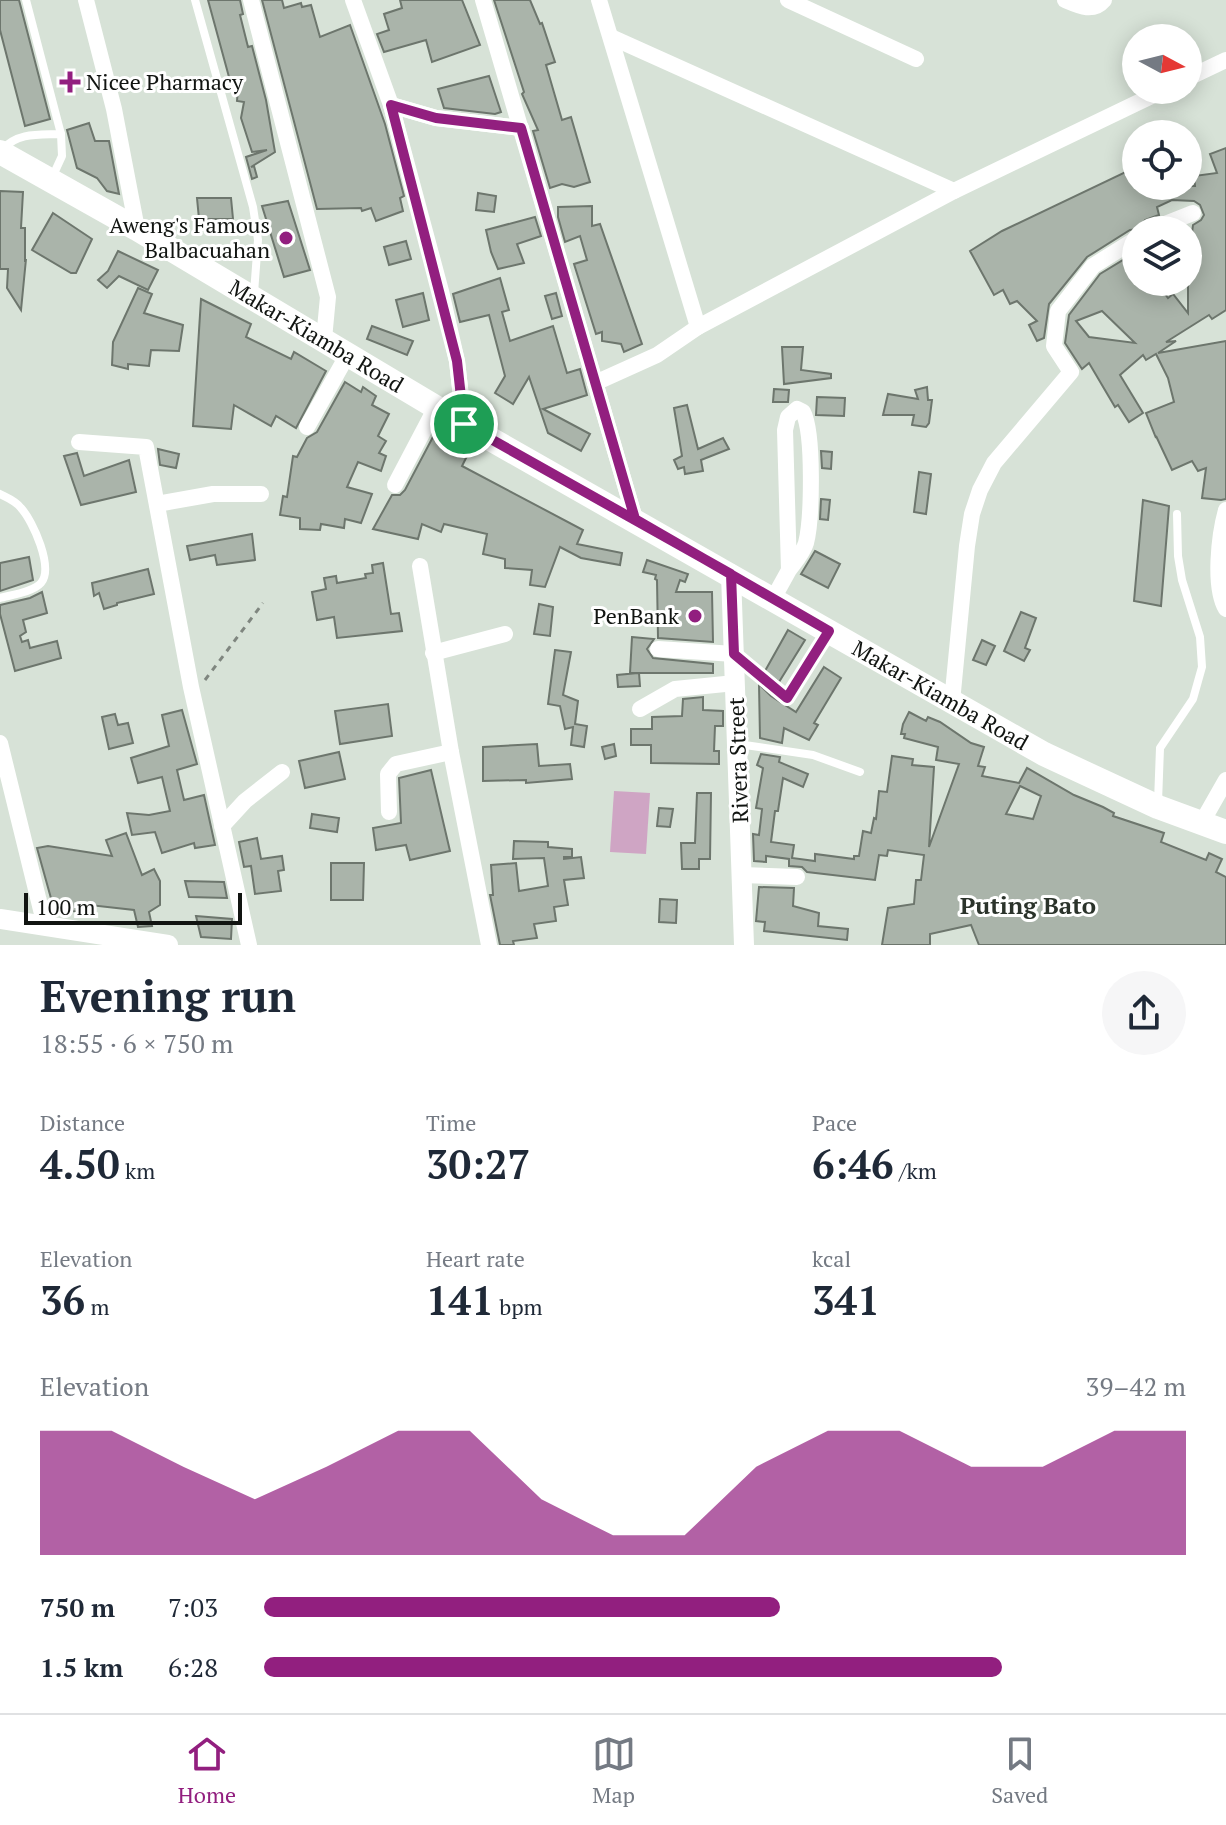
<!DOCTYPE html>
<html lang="en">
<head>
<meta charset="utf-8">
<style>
	body { margin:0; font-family:"PT Serif",serif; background:#f6f6f7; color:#1f2937; height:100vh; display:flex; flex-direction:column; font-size:30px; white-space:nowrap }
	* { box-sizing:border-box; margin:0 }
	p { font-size:26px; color:#747a83 }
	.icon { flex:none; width:44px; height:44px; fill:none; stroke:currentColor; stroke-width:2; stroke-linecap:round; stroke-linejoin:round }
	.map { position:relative; height:945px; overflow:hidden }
	.details { display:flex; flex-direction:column; background:#fff; flex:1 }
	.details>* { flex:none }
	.needle { width:52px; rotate:97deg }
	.fabs { position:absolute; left:1122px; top:24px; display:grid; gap:16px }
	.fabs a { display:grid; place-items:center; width:80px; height:80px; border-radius:50%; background:#fff; box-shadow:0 4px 20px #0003; font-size:40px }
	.scale { position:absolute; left:24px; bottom:20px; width:218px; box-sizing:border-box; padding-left:8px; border:4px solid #111411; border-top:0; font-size:22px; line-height:28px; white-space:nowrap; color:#111411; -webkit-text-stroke:6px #fff; paint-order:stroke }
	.pin { position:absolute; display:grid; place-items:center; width:68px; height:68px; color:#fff; margin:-34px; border:4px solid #fff; border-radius:50%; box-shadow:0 2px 8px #0007 }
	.round { display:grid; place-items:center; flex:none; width:84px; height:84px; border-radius:42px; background:#f6f6f7 }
	.summary { display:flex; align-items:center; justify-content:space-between; height:136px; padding:0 40px }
	h1 { font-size:44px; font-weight:700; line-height:60px }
	.figures { display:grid; grid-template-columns:repeat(3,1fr); gap:12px; height:136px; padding:8px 40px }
	.figures div { display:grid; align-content:center }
	.figures b { font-size:40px; font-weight:700 }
	.figures small { font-size:22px; font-weight:400 }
	.figures p { font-size:22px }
	.chart { height:224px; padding:16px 40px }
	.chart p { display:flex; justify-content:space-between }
	.chart svg { width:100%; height:144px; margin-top:8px; fill:#921f7f; opacity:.7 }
	ul { padding:0 40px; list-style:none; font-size:26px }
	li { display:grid; grid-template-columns:128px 96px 1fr; align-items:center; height:60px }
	li i { height:20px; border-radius:10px; background:#921f7f }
	.tabs { display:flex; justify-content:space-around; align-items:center; height:112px; border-top:2px solid #e0e1e3; background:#fff; font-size:22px; color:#747a83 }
	.tabs a { display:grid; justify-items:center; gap:4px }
	.tabs .on { color:#921f7f }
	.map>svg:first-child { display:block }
	.green { fill:#cfa5c4 }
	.building { fill:#aab4aa; stroke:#6d766d; stroke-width:2; fill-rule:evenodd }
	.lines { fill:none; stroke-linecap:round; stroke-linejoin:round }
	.path { stroke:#7f867f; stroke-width:3; stroke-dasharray:6 6; stroke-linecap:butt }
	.service { stroke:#fff; stroke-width:8 }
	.minor { stroke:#fff; stroke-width:16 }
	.tertiary { stroke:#fff; stroke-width:20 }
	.primary { stroke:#fff; stroke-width:24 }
	.route-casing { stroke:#fff; stroke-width:16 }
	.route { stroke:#921f7f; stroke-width:10 }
	.poi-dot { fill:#921f7f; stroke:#fff; stroke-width:3 }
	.labels { text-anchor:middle; stroke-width:6; stroke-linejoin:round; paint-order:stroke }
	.poi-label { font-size:22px; fill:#111411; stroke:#fff; text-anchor:end }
	.street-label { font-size:22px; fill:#111411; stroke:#fff }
	.neighbourhood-label { font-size:24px; font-weight:bold; fill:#2b332b; stroke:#fff }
</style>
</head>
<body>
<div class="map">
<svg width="1226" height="945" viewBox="0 0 1226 945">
	<rect width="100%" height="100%" fill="#d7e2d7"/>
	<polygon class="green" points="614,791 650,793 646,854 610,852"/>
	<g class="building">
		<polygon points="0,0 19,0 50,119 25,126 0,30"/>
		<polygon points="208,0 240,0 243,14 240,15 248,47 252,46 266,100 275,152 251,167 254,166 257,177 252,179 246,157 267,150 252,152 241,118 244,102 237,101 238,88 232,88"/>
		<polygon points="262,0 282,0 284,8 301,3 302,7 311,5 320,37 350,25 385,124 404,196 400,198 403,211 376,221 371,208 362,211 361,208 317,209"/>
		<polygon points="400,0 462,0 480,45 432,62 426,40 384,52 377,34 389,30 384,14 402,8"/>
		<polygon points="494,0 530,0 540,24 542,23 555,62 546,65 562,120 571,117 590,182 574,187 562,184 550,188 533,131 538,130 522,94 524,92"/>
		<polygon points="489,76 501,112 495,114 444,108 438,89"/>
		<polygon points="89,123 95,141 109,141 119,194 107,191 97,178 77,168 67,130"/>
		<path d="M 1226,148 L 1226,310 L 1212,319 L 1209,315 L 1166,342 L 1176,341 L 1158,353 L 1226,341 L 1226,499 L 1221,500 L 1202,498 L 1206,468 L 1198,471 L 1192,461 L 1172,470 L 1156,436 L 1156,438 L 1146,413 L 1174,402 L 1168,378 L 1156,354 L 1146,360 L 1143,355 L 1120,375 L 1143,413 L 1129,422 L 1118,405 L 1115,407 L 1089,363 L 1082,369 L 1065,343 L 1069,315 L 1100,274 L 1136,252 L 1136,282 L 1140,282 L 1146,291 L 1157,283 L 1168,298 L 1173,294 L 1188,313 L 1188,265 L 1193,225 L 1201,220 L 1204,215 L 1200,205 L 1194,201 L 1172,200 L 1157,207 L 1159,215 L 1145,220 L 1139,229 L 1130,230 L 1087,257 L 1049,304 L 1044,338 L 1037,341 L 1029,325 L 1037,321 L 1017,301 L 1010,304 L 1003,290 L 994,295 L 970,251 L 1002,231 L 1136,167 L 1136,186 L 1195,186 L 1194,176 L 1217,173 L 1210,154 ZM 1102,311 L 1134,342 L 1135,343 L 1089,337 L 1076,321 Z"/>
		<polygon points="0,191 23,192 21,228 25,228 25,262 26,259 21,310 7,288 8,269 0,269"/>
		<polygon points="478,193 496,196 494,212 476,210"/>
		<polygon points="197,198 231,198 233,219 199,219"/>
		<polygon points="288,201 310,270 284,277 262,206"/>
		<polygon points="592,206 592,226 600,224 642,344 624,352 621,344 602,341 602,332 596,334 574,264 587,260 580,236 565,242 558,217 558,207"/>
		<polygon points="53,213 92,239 76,273 71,273 32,250"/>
		<polygon points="535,217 541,236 517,244 524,263 498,269 491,252 486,230"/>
		<polygon points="406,241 411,259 389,265 384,247"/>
		<polygon points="118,251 158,270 148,290 119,276 107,288 98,280 108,271"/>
		<polygon points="500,278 509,310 502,312 510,341 553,326 567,373 580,369 587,395 543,409 590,434 581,451 548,433 529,377 513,404 495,393 505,376 489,315 460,322 453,294"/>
		<polygon points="138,288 152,294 144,313 183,325 179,351 151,350 149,366 128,364 128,369 112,365 113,342"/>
		<polygon points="423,293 429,320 403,327 396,300"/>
		<polygon points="556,293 562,316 552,319 545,296"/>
		<polygon points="201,299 251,324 246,337 291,359 294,352 326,371 296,428 276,416 271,426 234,405 231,429 193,426"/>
		<polygon points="372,326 413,341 407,355 367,339"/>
		<polygon points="782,347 803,347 801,370 831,374 831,378 784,384"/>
		<polygon points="345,382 361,392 363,387 376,396 372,405 389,414 378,436 386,441 379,453 386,456 381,471 358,462 347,487 372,494 361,523 345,519 344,528 321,524 320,530 300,529 300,518 280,515 283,496 287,497 293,456 297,457 307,438 317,432"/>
		<polygon points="927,387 928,400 932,400 929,423 926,427 912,425 914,415 883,415 888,394 918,399 915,390"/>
		<polygon points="774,389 789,390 788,402 773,402"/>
		<polygon points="817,397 845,398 844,416 816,415"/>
		<polygon points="687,405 698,449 723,438 729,449 701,460 703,471 685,474 684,467 678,469 674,460 682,456 674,408"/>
		<polygon points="434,435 467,456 462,466 583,530 577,544 622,553 620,565 581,558 560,547 545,587 530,585 532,570 505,568 505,559 483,554 487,534 444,524 441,532 422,524 418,539 373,529 392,495 400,495 405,490"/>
		<polygon points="158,449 179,454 176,468 160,465"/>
		<polygon points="821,451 832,452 831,469 822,468"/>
		<polygon points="77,453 84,476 129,460 136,492 81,505 64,456"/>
		<polygon points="919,472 931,474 926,514 914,512"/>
		<polygon points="821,499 830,500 828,520 820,519"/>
		<polygon points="1143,500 1169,506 1161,606 1134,601"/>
		<polygon points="252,534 255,560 217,565 215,555 190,560 187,546"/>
		<polygon points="815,551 840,564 828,588 801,574"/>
		<polygon points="29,557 33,580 0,591 0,563"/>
		<polygon points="647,560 688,574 685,582 680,580 676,592 712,592 713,642 658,638 657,580 655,579 656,575 643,572"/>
		<polygon points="383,563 391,614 399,613 402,631 337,638 334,617 317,620 312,592 326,589 324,578 336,576 337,583 366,578 365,574 373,573 372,565"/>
		<polygon points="148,569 154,594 117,603 117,605 104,609 99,593 94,596 92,583"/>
		<polygon points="42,592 47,613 23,620 26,632 20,636 22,642 28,640 30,648 57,641 61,658 15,671 0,614 0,605 30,598"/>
		<polygon points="539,604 553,607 550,636 534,634"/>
		<polygon points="1021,612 1036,618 1025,648 1030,650 1024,661 1004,651"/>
		<polygon points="788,630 805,640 779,682 765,671"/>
		<polygon points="632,637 654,639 647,649 653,658 713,664 713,673 639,673 640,686 618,687 617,675 638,673 630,673"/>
		<polygon points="982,640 995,646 986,665 973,660"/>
		<polygon points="555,650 571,652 563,695 578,701 575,724 587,726 584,747 571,745 573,727 565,729 560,706 548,704"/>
		<polygon points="824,667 841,678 814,723 818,725 809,740 784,728 782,743 760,738 759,684 771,696 796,712"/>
		<polygon points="703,697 703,710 723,711 723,726 715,726 714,751 719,751 719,764 651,763 651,745 631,745 631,729 652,729 652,717 682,716 683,699"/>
		<polygon points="388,704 392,736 340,744 335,711"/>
		<polygon points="182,710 197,764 177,770 184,800 204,795 215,845 195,848 194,843 162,853 155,832 132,835 127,813 149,815 170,811 162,777 138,783 131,758 169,746 162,715"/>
		<path d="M 909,712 L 926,721 L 928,717 L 940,722 L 971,743 L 984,747 L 978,766 L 985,767 L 982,776 L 1019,783 L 1027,768 L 1074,795 L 1103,807 L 1114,813 L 1113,816 L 1164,833 L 1161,842 L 1206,860 L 1209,853 L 1222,859 L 1216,872 L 1226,877 L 1226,945 L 979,945 L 971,925 L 930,934 L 930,945 L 882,945 L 888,908 L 914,904 L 916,880 L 921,880 L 924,855 L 888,850 L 887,856 L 879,855 L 875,880 L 807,872 L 802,867 L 789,866 L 789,859 L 766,856 L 766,862 L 754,861 L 753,834 L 759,835 L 762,809 L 756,808 L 763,768 L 757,765 L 761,754 L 780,757 L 779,762 L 808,774 L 803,787 L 783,778 L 778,811 L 775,811 L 771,842 L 794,845 L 792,858 L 815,861 L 815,854 L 854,859 L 854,856 L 859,856 L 863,831 L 871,833 L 874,818 L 876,819 L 879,791 L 887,792 L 892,756 L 913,759 L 912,765 L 934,767 L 929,847 L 959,764 L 936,760 L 938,747 L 904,738 L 905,734 L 901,734 L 903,724 ZM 1020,786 L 1041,796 L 1033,819 L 1006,814 Z"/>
		<polygon points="115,714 118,725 128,723 133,743 109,749 102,717"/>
		<polygon points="537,744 539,766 570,764 572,779 526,783 526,780 483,781 483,747"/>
		<polygon points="614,744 616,756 605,759 602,747"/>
		<polygon points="339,752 345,779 305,788 299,761"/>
		<polygon points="431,770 450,851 410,860 406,845 376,850 373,828 401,823 399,778"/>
		<polygon points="697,793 711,793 710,859 699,859 699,869 682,869 681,843 695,843"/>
		<polygon points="659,808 673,809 670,827 657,826"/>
		<polygon points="312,814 339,818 337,832 310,828"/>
		<polygon points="126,833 142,875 154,869 160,881 160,905 149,912 152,926 138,927 134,910 81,904 80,912 54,909 37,848 48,846 112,856 106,840"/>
		<polygon points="257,838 261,859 282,856 284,870 278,871 281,891 255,894 251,866 244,867 239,842"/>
		<polygon points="514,841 548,842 548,847 572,849 572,857 564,857 564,859 581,857 584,878 564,880 568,905 554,907 556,921 534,924 537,938 513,941 514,945 500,945 490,895 493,895 491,865 516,863 519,891 548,886 544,858 513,859"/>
		<polygon points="331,863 364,863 363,900 331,900"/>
		<polygon points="185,881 224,882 227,898 189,897"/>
		<polygon points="759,887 794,888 793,906 819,913 818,926 848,929 847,940 764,931 765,922 756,921"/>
		<polygon points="660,899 677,900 676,923 659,922"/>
		<polygon points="196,916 232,919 231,939 201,937"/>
	</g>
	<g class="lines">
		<polyline class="path" points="205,680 263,603"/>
		<g class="service">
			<polyline points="26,0 61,134 62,156 51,180"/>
			<polyline points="195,0 253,207 258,240 254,293"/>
			<path d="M 3,149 C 18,132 40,135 61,134"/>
			<path d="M 0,494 C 8,498 16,501 21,508 C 33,521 54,568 41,583 C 33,592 11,595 0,598"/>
			<polyline points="737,657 787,698 826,635"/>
			<polyline points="738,744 813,755 860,772"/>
			<polyline points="1158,802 1160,748 1193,699 1202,667 1200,637 1182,580 1178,556 1177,514"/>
		</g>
		<g class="minor">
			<polyline points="86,0 114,109 137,229"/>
			<polyline points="251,0 328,297 324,339"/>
			<polyline points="353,0 391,105 441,291 457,361 464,424"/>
			<polyline points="483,0 635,519"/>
			<polyline points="599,0 698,327"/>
			<polyline points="788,0 916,59"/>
			<path d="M 1065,0 C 1079,6 1093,13 1104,0"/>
			<polyline points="611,37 954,191"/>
			<polyline points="1188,78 1226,60"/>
			<polyline points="391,105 436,118 521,128"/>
			<polyline points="1150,230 1193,213"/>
			<polyline points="595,383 657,355 698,327 954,191 1164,90"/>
			<polyline points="307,427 348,354"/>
			<polyline points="79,442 146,447 191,687 249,945"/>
			<polyline points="395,485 436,407"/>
			<polyline points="157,504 213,494 261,494"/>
			<path d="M 1226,510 C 1219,535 1213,587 1226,609"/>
			<polyline points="420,566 451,752 489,945"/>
			<path d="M 773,599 L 789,570 L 785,430 L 788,417 L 797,409 L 803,412 C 814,433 812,520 806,543 C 803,553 795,562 789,570"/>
			<polyline points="658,649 734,654"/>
			<polyline points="433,653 505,634"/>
			<polyline points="952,702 967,546 972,514 980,490 994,463 1071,372 1054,346 1058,311 1093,266 1136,239"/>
			<polyline points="640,709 675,689 735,683"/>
			<polyline points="0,743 45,926"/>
			<polyline points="389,812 388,774 396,764 451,752"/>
			<polyline points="1201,824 1226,780"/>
			<polyline points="222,826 245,801 282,772"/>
			<polyline points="741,875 797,877"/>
		</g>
		<g class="tertiary">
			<polyline points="731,574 744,945"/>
			<polyline points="0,919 168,945"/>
		</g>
		<path class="primary" id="s1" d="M 0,152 L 137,229 L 464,424 L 1044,754 L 1158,807 L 1226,832"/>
	</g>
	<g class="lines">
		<g class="route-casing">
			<path id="route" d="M 464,424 L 731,574 L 734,654 L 787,698 L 829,631 C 764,594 700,556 635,519 L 521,128 L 436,118 L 391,105 L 457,361 L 464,424"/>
		</g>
		<use href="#route" class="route"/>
	</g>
	<g class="poi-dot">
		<path d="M66 70h8v8h8v8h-8v8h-8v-8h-8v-8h8z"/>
		<circle cx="286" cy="238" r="8"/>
		<circle cx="695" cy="616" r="8"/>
	</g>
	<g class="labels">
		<g class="poi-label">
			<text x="86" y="90" text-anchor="start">Nicee Pharmacy</text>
			<text x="270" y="233">Aweng's Famous<tspan x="270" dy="25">Balbacuahan</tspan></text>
			<text x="679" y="624">PenBank</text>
		</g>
		<g class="street-label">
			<text dy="8" stroke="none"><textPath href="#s1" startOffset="366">Makar-Kiamba Road</textPath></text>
			<text dy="8" stroke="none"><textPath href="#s1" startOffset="1086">Makar-Kiamba Road</textPath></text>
			<text transform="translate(738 760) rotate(-92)" y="8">Rivera Street</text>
		</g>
		<g class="neighbourhood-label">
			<text x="1028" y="914">Puting Bato</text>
		</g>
	</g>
</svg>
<div class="fabs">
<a><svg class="needle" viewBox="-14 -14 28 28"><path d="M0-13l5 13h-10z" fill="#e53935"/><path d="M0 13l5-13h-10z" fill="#747a83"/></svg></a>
<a><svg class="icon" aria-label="locate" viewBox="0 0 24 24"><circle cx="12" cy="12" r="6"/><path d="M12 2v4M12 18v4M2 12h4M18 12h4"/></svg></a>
<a><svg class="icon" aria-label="layers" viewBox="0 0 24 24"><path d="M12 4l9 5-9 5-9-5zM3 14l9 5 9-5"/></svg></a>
</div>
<div class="scale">100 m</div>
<div class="pin" style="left:464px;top:424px;background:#1e9e55"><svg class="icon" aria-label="arrive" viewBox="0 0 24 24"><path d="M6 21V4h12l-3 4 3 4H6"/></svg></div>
</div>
<section class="details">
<div class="summary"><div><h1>Evening run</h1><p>18:55 · 6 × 750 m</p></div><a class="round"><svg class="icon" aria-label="share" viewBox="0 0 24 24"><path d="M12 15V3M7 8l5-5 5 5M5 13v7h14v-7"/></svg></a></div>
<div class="figures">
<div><p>Distance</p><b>4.50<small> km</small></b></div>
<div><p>Time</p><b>30:27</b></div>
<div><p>Pace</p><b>6:46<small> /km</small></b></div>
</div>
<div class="figures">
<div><p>Elevation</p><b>36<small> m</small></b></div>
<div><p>Heart rate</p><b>141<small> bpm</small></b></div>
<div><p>kcal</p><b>341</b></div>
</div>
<div class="chart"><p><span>Elevation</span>39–42 m</p>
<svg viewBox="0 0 160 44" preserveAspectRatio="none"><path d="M0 44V6L10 6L20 17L30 27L40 17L50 6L60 6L70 27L80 38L90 38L100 17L110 6L120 6L130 17L140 17L150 6L160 6V44z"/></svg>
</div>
<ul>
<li><b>750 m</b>7:03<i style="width:56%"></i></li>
<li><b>1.5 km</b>6:28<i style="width:80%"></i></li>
</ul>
</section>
<nav class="tabs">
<a class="on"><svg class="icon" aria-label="home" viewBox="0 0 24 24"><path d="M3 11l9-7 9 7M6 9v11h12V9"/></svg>Home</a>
<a><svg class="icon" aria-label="map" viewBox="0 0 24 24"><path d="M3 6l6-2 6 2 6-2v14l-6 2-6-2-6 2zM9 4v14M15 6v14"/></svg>Map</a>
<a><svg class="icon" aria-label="saved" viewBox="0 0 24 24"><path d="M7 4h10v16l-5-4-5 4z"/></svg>Saved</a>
</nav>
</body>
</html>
